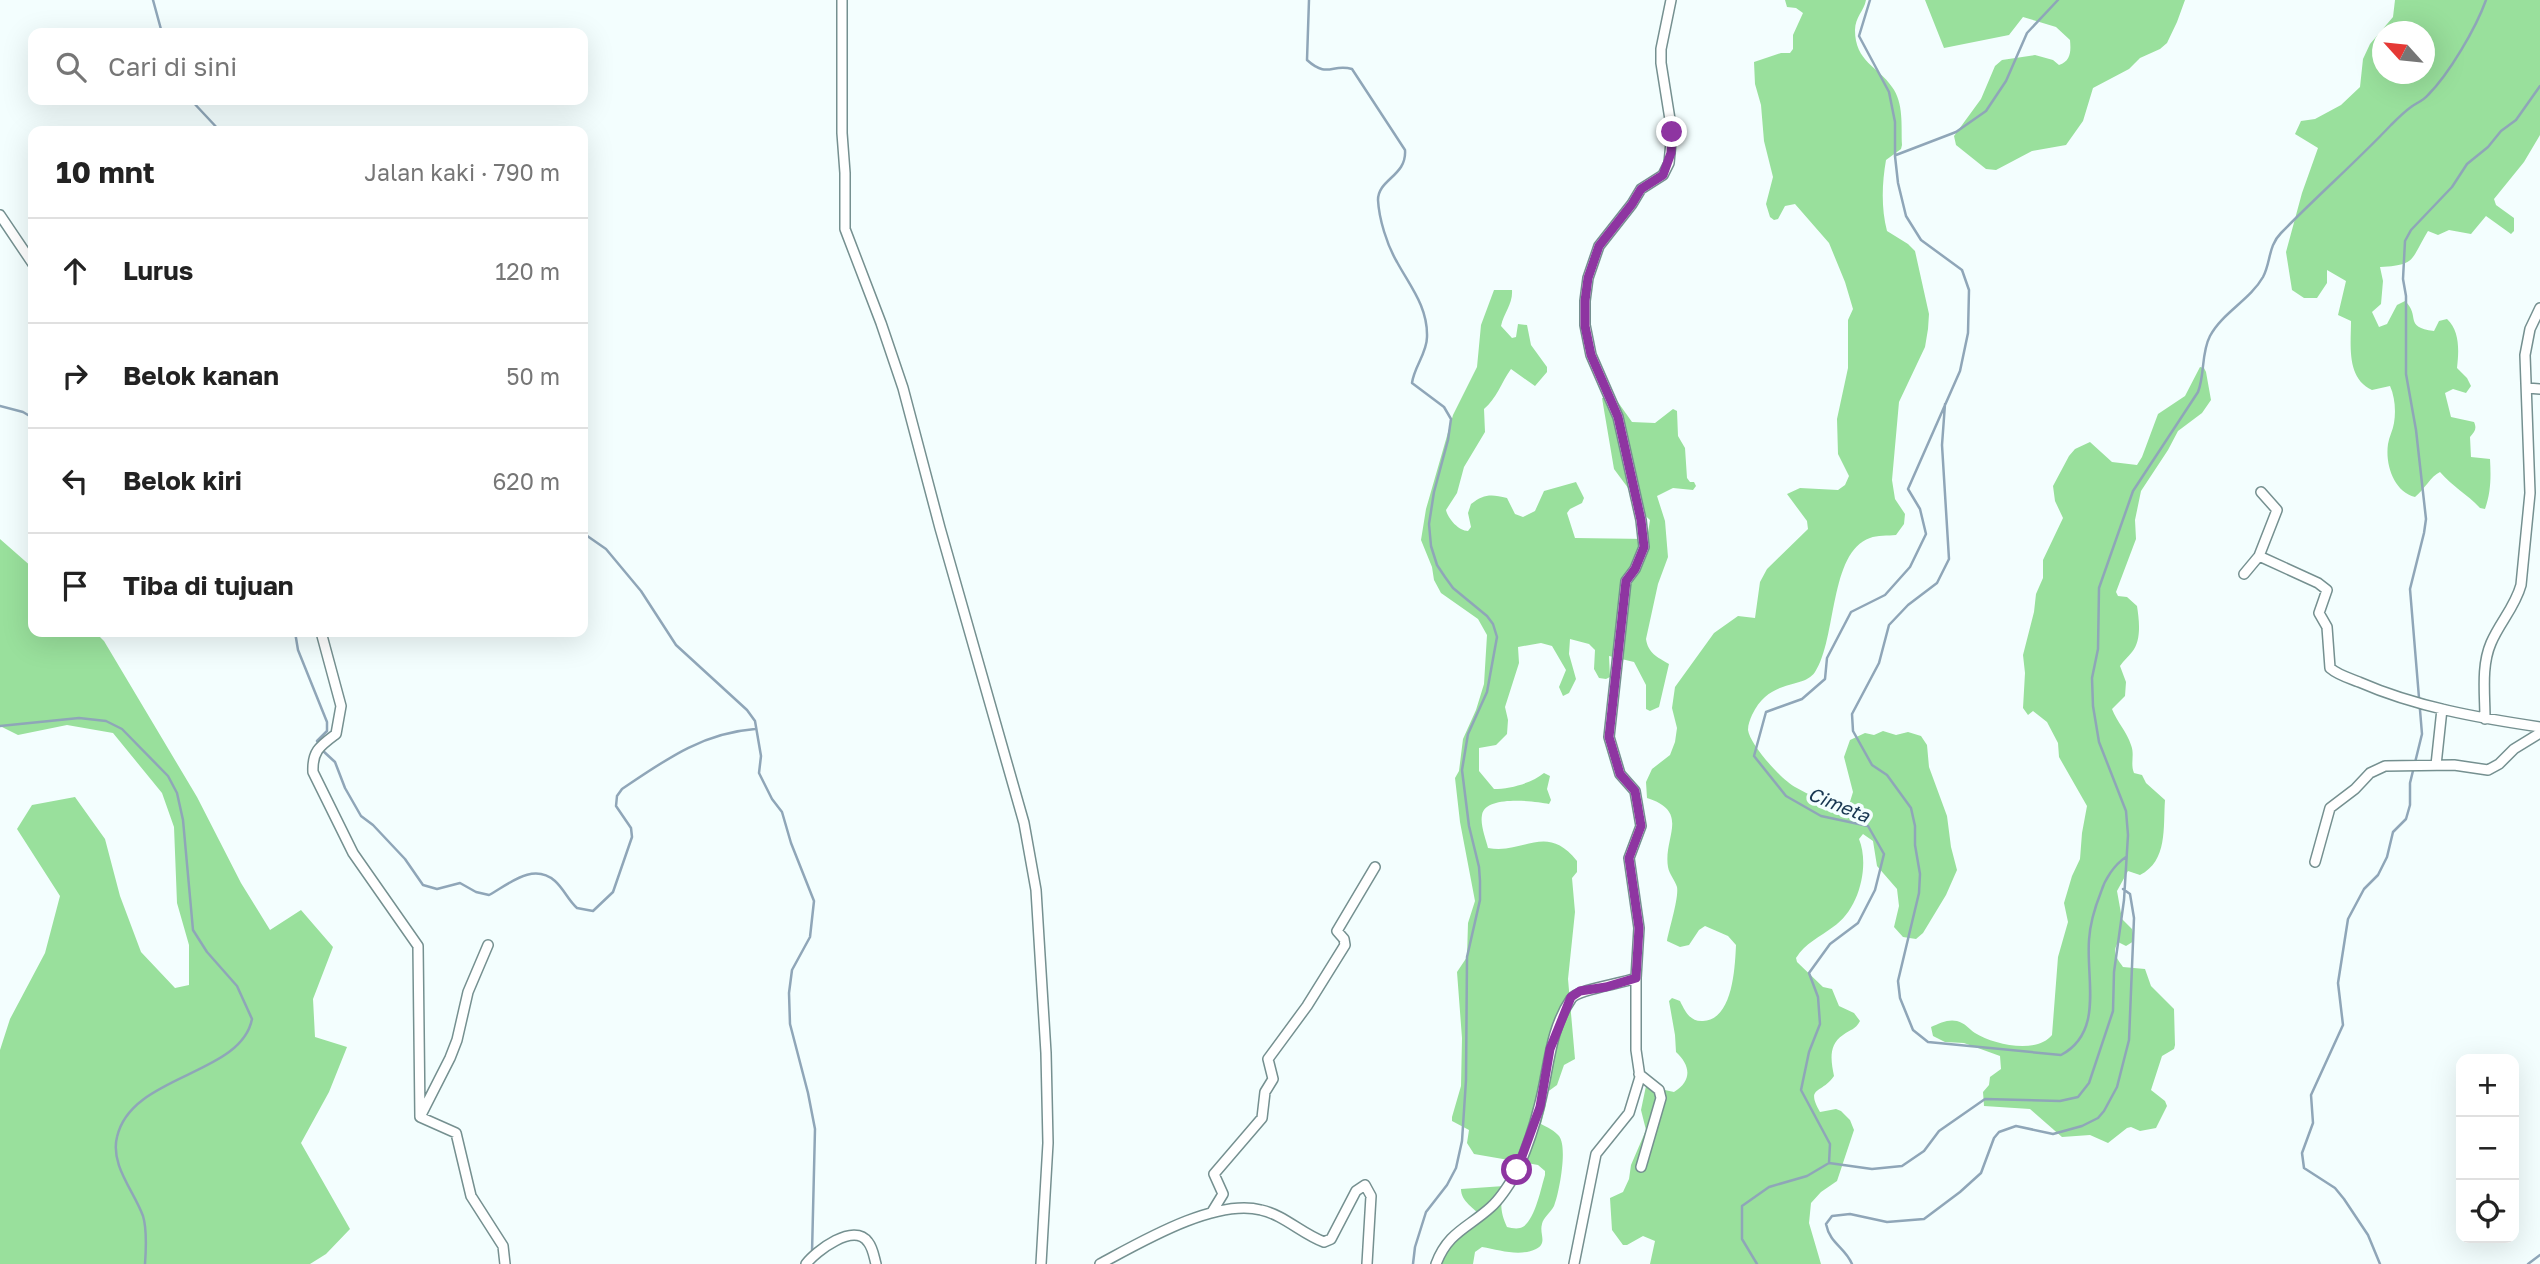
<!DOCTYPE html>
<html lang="id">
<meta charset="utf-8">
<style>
:root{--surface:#fff;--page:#f6f6f6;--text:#222;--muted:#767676;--line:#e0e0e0}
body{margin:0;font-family:"Golos Text",sans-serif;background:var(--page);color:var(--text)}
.controls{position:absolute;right:21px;bottom:21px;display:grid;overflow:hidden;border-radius:14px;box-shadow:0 7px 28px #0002}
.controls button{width:63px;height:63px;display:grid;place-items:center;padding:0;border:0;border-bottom:2px solid var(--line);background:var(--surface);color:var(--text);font:35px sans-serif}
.compass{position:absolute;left:2372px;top:21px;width:63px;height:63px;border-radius:50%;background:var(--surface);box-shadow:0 7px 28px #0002;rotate:297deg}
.stop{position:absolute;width:21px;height:21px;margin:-16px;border:5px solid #8e35a1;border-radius:50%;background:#fff}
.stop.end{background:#8e35a1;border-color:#fff;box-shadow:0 2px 7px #0008}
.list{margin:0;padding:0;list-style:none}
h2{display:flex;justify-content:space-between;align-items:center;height:91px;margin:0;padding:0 28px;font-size:30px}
h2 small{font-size:23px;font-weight:400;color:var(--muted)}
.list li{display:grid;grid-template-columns:46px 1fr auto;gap:21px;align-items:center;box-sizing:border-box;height:105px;padding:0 28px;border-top:2px solid var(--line)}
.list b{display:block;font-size:26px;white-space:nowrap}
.list em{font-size:23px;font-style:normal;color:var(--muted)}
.icon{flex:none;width:38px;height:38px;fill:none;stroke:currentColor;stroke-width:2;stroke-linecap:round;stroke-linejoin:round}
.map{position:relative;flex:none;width:2540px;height:1264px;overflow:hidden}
.search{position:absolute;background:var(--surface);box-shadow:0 7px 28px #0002;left:28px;top:28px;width:560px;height:77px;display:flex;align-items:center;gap:18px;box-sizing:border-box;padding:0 24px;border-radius:14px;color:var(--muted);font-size:26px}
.panel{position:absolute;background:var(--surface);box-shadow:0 7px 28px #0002;left:28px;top:126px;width:560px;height:511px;border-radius:14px}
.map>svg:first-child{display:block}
</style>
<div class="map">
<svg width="2540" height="1264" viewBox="0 0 2540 1264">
<rect width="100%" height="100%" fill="#f3fefe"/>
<path fill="#99e09c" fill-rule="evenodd" d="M1785 0H1866C1864 11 1855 17 1855 30 1855 62 1878 66 1892 87 1904 103 1901 126 1902 145L1901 149 1886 160C1882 183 1881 208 1887 231L1908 244 1915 251 1929 314 1928 329 1925 347 1899 402 1892 480 1895 499 1905 514 1904 524 1896 535C1888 536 1877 535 1870 538 1829 552 1837 639 1815 672 1803 690 1770 677 1752 715 1750 720 1748 724 1748 730 1750 745 1782 780 1795 787 1809 795 1824 801 1839 808L1849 805 1853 792 1844 757 1850 740 1865 733 1874 735 1883 731 1896 735 1908 732 1921 736 1927 745 1929 767 1947 816 1951 847 1957 870 1946 895 1923 933 1916 939 1903 937 1894 927 1899 906 1897 889 1877 866 1873 841 1863 834 1859 839C1870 866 1859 910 1833 927 1820 937 1805 943 1796 958L1797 962 1823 987 1832 989 1839 1006 1854 1013 1860 1021C1855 1030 1851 1029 1843 1035 1828 1045 1831 1061 1834 1076 1822 1094 1805 1086 1820 1112L1836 1109 1841 1111 1850 1120 1854 1130 1837 1181 1821 1192 1811 1203 1809 1223 1821 1264H1650L1655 1241 1643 1236 1627 1245H1623L1612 1230 1610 1198 1623 1192 1629 1179 1631 1165 1646 1130 1641 1110 1646 1086 1674 1092C1693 1080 1690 1065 1676 1052L1675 1035 1669 1001 1672 998 1680 1001C1685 1011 1690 1022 1703 1021 1733 1020 1735 967 1736 945L1728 936 1705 926 1699 930 1689 945 1680 947 1667 941C1669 929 1679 898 1677 887 1675 880 1669 874 1668 867 1663 837 1691 812 1647 798L1646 782 1652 769 1670 755 1675 742 1677 728 1672 708 1675 687 1714 633 1738 616 1755 618 1760 582 1767 569 1808 529 1807 521 1787 494 1800 488 1838 490 1845 485 1849 476 1838 454 1837 419 1848 368V320L1853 309 1845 282 1829 243 1795 204 1785 206 1778 219 1774 220 1770 217 1766 204 1773 177 1764 141 1761 105 1755 84 1754 62 1781 53H1790L1793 49V35L1803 13 1796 8 1787 7Z
M1925 0H2185L2177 22 2167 43 2160 49 2140 58 2129 69 2093 88 2083 121 2066 145 2032 151 1996 170 1986 169 1956 145 1954 136 1981 99 1995 66 2002 60 2035 55 2053 60 2059 65C2071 61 2071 51 2070 40L2056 27 2023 17 2009 35 1944 48Z
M2395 0H2540V135L2524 162 2494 199 2496 205 2514 218V231L2511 234 2486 216 2471 234 2449 230 2438 235 2428 231C2410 261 2416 265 2380 267L2383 281 2381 304 2372 312 2379 327 2387 324 2397 305 2405 301C2421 316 2403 327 2434 331L2439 321 2447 319C2460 331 2459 351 2457 368L2467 378 2471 386 2466 393 2453 389 2445 393 2451 417 2474 422C2477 429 2475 431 2470 437L2471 457 2490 459C2491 477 2491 492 2485 509L2480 508C2467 494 2453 487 2440 472 2431 476 2424 490 2415 497 2394 492 2385 465 2388 444 2389 437 2393 430 2394 423 2396 411 2395 397 2390 386L2372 390C2346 378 2351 345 2351 321L2338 315 2346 281 2327 270V283L2317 298H2304L2292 290 2286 252 2302 193 2318 148 2295 134 2301 121 2315 119 2341 105 2360 87 2363 59 2370 44 2393 17ZM2382 32H2424V74H2382Z
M1494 290H1512C1513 304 1504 312 1501 326L1512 338 1516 337 1518 324 1527 325 1531 345 1547 367V372L1535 386 1511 369C1501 383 1497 398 1484 409L1485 432 1464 467 1457 493 1446 510C1448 519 1459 531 1468 531L1471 527 1468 513 1471 504C1484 494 1491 494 1507 498L1515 514 1523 517 1535 511 1544 491 1576 482 1584 498 1582 503 1570 509 1567 513 1575 538 1647 539 1650 520 1635 506 1631 492 1614 469 1602 398H1615L1632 422 1655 423 1673 409 1677 411 1678 436 1685 448 1687 478 1690 482H1694L1696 486 1693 490 1673 488 1657 496 1665 521 1668 557 1658 584 1646 639C1648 653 1657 657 1669 664L1659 707 1650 711 1646 709V685L1634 662 1609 656 1610 677 1606 679 1599 678 1594 669 1595 650 1589 644 1570 639 1569 654 1576 679 1569 693 1563 696 1559 687 1566 670 1552 646 1541 643 1518 647 1519 663 1505 707 1508 720 1507 734 1496 745 1479 748V771L1494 789C1510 789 1532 783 1544 773L1550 776 1547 789 1551 800 1549 804C1534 801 1485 795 1482 815 1480 825 1486 839 1488 848 1524 855 1546 822 1577 861V872L1572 878 1575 912 1568 979 1575 1059 1564 1065 1557 1085 1546 1093V1105L1541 1124C1547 1127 1555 1131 1559 1136 1568 1147 1559 1194 1554 1206 1551 1212 1543 1218 1542 1224 1539 1234 1548 1243 1536 1249 1519 1257 1500 1250 1482 1247L1475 1252 1473 1264H1439L1456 1239 1481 1217C1474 1207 1461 1202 1461 1189L1504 1186C1500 1203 1500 1212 1507 1227 1511 1228 1516 1229 1520 1228 1534 1225 1541 1188 1545 1175V1171L1538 1165 1474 1154 1467 1143 1469 1130 1452 1121V1117L1461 1086 1462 1038 1457 972 1467 957 1468 923 1475 901 1460 822 1455 778 1459 771 1463 739 1476 710 1484 684 1487 635 1478 619 1441 593 1434 580 1432 567 1421 540 1426 509 1453 415 1477 367 1481 325Z
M2200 367 2204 368 2206 372 2211 400 2202 413 2178 431 2168 450 2141 491 2135 520 2136 539 2116 592 2118 596 2127 597 2137 606C2139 619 2142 640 2132 652 2128 657 2124 660 2120 666L2126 682 2125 696 2112 709C2117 722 2127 732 2131 745 2135 755 2130 763 2134 773L2142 775 2146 783 2165 800C2163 827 2168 861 2140 875L2128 871 2117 891 2122 919 2132 929 2134 941 2126 946 2118 942C2112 953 2116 957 2123 967L2145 969 2151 986 2174 1009 2175 1045 2174 1049 2162 1056 2151 1090 2165 1101 2167 1106 2156 1128 2140 1131 2131 1127 2127 1128 2108 1143 2090 1135 2062 1137 2030 1109 1984 1106 1983 1092 1989 1085 1990 1077 2001 1069 2000 1056 1964 1043 1945 1042 1933 1036 1931 1027C1940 1023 1948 1019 1957 1021 1965 1023 1969 1029 1975 1033 1994 1045 2037 1054 2052 1035L2058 957 2068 922 2064 903 2072 876 2080 859 2082 833 2087 806 2059 757 2058 743 2047 722 2033 711 2028 715 2023 708 2025 673 2023 655 2034 612 2036 594 2043 578V560L2063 518 2055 501 2053 486 2069 456 2075 449 2090 442 2112 462 2137 465 2142 457 2158 414 2185 396Z
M0 539 33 568V632H95L104 641 197 797 241 883 270 930 301 910 333 947 313 999 315 1037 347 1047 329 1092 301 1143 350 1229 326 1254 310 1264H0V1050L10 1019 45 953 60 896 17 829 32 805 75 797 105 839 120 896 141 952 175 988 189 985V945L177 903 174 827 162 793 113 733 67 725 18 735 0 726Z"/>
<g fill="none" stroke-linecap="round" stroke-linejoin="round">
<path stroke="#8fa6b8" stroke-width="2.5" d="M153 0 162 33
M1309 0 1307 60C1328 79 1332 63 1352 69L1405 150C1407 176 1378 179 1378 200 1379 219 1387 245 1397 262 1410 286 1428 307 1427 337 1427 353 1414 367 1412 383L1444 407 1451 419 1448 440 1434 492 1429 524 1431 546 1437 565 1445 577 1453 588 1487 616 1493 624 1497 637 1487 692 1468 734 1462 770 1469 826 1479 867 1480 881V900L1467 957 1466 1080 1462 1141 1456 1168 1447 1185 1426 1212 1415 1247 1413 1264
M191 100 220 131
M1896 155 1956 132 1986 111 2006 81 2027 33 2058 0
M1945 404 1942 445 1949 559 1937 583 1908 605 1889 625 1879 663 1852 714 1853 731 1872 765 1887 775 1911 808 1915 826V845L1920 874 1919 893 1898 981 1900 998 1913 1030 1928 1042 2061 1055C2104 1032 2086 980 2089 940 2090 924 2095 907 2101 892 2105 879 2114 865 2126 857
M0 406 23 412 33 418
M583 533 606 549 641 591 676 645 747 710 755 721 761 756 759 773 772 799 782 812 791 843 814 901 810 937 792 970 789 993 790 1024 808 1093 815 1129 812 1253
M295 632 298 650 327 722V731L317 741 319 744
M0 726 79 718 106 721 122 729 168 776 177 793 183 820 193 930 207 952 237 986 252 1019C241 1076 131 1074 117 1137 110 1165 134 1191 143 1216 147 1229 146 1250 145 1264
M322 750 335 762 345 788 361 816 373 825 405 859 423 885 437 889 460 883 476 892 489 895C509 884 533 862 555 881 564 889 568 900 577 908L593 911 613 892 632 837 631 828 616 806 617 796 622 789C665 760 702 733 755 729
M1829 1163 1872 1169 1902 1166 1924 1151 1939 1131 1985 1099 2060 1101 2078 1097 2089 1083 2113 1011 2114 972 2124 900 2128 835 2126 811 2099 742 2093 706 2092 678 2098 649 2099 588 2133 491 2198 392C2205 374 2201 353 2210 336 2222 313 2250 300 2263 277 2271 262 2268 246 2281 233 2317 196 2356 162 2391 125 2397 119 2404 112 2411 107 2416 103 2423 101 2428 95 2449 74 2476 28 2486 0
M1757 1264 1742 1239V1206L1769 1187 1807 1176 1829 1163 1830 1144 1801 1090 1809 1052 1820 1024 1818 997 1809 973 1830 944 1858 923 1875 890 1884 854 1868 826 1821 816 1786 796 1754 756 1766 712 1802 699 1825 679 1827 658 1851 612 1885 595 1910 567 1926 534 1920 509 1908 489 1960 371 1968 333 1969 290 1962 270 1921 240 1906 216 1898 183 1895 156V122L1889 92 1859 36 1870 0
M1852 1264C1845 1247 1830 1244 1826 1224L1832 1216 1850 1214 1887 1222 1924 1219 1960 1192 1981 1173 1994 1138 1999 1132 2016 1126 2053 1134 2082 1126 2098 1118 2104 1111 2117 1087 2129 1040 2134 918 2130 894 2123 889
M2380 1264 2368 1235 2344 1199 2335 1188 2304 1168 2302 1153 2313 1123 2311 1095 2343 1025 2338 983 2348 919 2364 889 2378 875 2387 857 2393 832 2406 819 2410 805V783L2422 734 2410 589 2424 533 2426 519 2416 430 2406 374V296L2403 279 2405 241 2411 230 2452 187 2467 164 2488 147 2501 131 2516 120 2540 86
M2528 1264 2540 1255"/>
<defs>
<path id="minor" d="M842 0V133L845 173V229L881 323 903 388 940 528 1024 823 1036 890 1046 1053 1048 1143 1041 1264
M0 215 33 264
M2527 388 2540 389
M2259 556 2277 510 2261 492
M2244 574 2259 556 2318 583 2327 590 2319 613 2327 627 2330 668C2338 675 2349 678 2359 682 2416 707 2479 718 2540 727
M321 632 341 706 336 734C320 746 312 751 313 772L353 853 418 946 420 1117 456 1133 471 1196 503 1246 505 1264
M2485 719C2485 694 2481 666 2491 643 2500 622 2515 607 2521 585L2530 493 2525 355 2530 329 2540 308
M2436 765 2442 709
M2315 862 2330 808 2355 789 2370 773 2385 766 2454 765 2488 770 2499 764 2514 749 2540 733
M1639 1074 1659 1090 1661 1098 1641 1167
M421 1115 450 1058 457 1040 468 992 488 945
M1212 1212 1223 1194 1214 1174 1262 1118 1265 1092 1273 1079 1268 1059 1307 1006 1345 945 1344 939 1337 931 1375 867
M806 1264C816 1251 854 1222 868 1242 873 1248 874 1257 876 1264
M1100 1264C1141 1242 1215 1198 1261 1210 1284 1215 1302 1234 1324 1242L1331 1239 1356 1191 1365 1185 1371 1196 1367 1264
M1436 1264C1448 1232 1468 1228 1491 1207 1501 1198 1509 1185 1516 1173 1525 1153 1534 1128 1539 1107 1549 1071 1549 1031 1571 999 1577 989 1621 984 1636 978L1639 928 1629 858 1641 826 1635 791 1620 774 1609 737 1626 581 1635 569 1644 547 1641 520 1618 417 1591 355 1585 325V301L1588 278 1599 246 1632 204 1641 189 1663 175 1669 163 1672 132 1661 63V49L1671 0
M1574 1264 1596 1154 1629 1113 1640 1077 1636 1050V978"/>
</defs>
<use href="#minor" stroke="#759090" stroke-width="12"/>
<use href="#minor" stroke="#fff" stroke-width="9"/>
</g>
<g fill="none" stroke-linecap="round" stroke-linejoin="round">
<path stroke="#8e35a1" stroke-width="9" d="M1517 1170 1540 1107 1550 1049 1571 997 1580 991 1606 987 1636 978 1639 928 1629 858 1641 826 1635 791 1620 774 1609 737 1626 581 1635 569 1644 547 1641 520 1618 417 1591 355 1585 326V301L1588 278 1599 246 1632 204 1641 189 1663 175 1671 153 1672 132"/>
</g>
<g text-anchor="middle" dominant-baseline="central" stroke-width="7" stroke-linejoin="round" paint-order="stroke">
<g font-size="19" font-style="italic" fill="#183751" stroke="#f3fefe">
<text transform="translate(1839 804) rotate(22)">Cimeta</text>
</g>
</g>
</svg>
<div class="controls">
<button>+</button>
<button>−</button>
<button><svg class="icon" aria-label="locate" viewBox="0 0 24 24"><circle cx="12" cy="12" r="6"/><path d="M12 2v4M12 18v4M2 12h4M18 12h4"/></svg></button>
</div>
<svg class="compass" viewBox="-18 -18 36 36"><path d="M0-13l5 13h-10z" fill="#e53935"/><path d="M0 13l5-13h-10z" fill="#767676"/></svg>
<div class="stop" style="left:1517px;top:1170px"></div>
<div class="stop end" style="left:1672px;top:132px"></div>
<div class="search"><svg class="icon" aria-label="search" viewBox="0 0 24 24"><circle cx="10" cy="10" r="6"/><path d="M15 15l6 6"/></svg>Cari di sini</div>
<section class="panel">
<h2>10 mnt<small>Jalan kaki · 790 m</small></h2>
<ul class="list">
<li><svg class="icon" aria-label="ahead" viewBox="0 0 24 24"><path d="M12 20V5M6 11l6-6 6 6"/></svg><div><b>Lurus</b></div><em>120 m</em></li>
<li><svg class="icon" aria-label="right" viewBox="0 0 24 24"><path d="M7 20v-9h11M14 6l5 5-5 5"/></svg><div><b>Belok kanan</b></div><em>50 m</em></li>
<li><svg class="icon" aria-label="left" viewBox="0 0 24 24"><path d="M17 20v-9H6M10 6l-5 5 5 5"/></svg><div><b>Belok kiri</b></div><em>620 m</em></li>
<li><svg class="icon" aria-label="arrive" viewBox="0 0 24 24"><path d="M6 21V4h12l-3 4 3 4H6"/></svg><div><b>Tiba di tujuan</b></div></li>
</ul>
</section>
</div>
